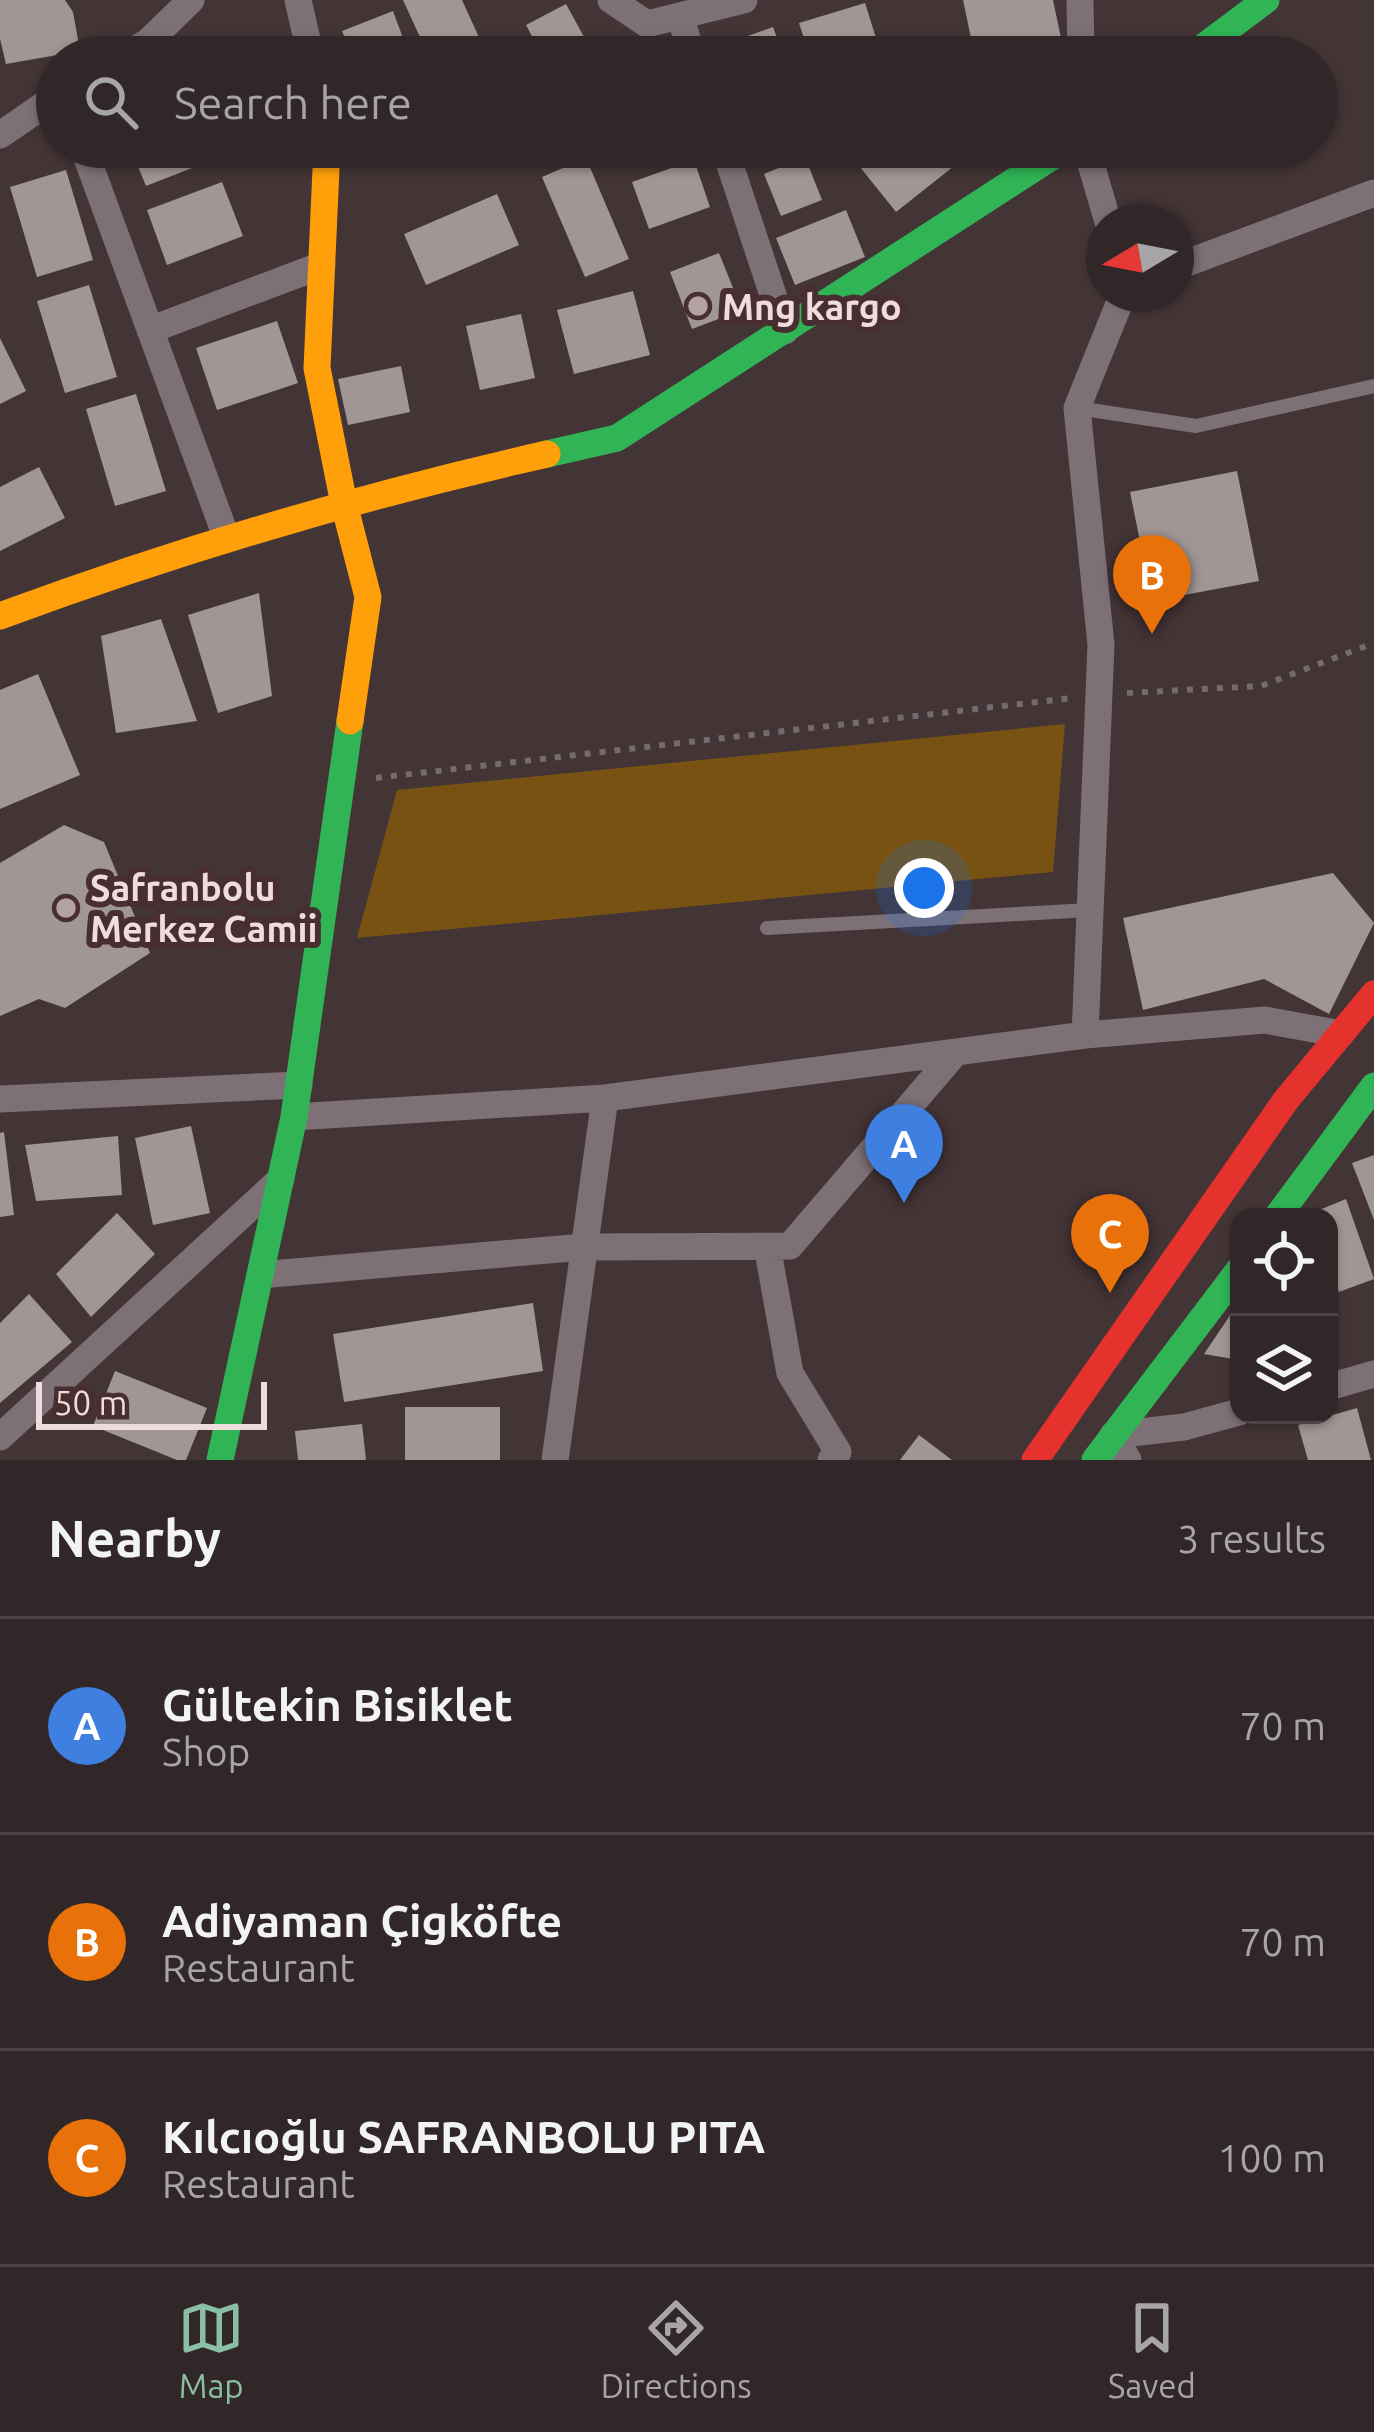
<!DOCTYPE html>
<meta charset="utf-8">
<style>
:root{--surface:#322728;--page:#3d3334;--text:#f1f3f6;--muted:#a8a5a8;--line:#4d4445;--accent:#8abfa5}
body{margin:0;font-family:Ubuntu,sans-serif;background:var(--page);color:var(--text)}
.controls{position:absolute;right:36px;bottom:36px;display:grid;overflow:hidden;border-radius:24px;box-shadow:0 3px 9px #0004}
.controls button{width:108px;height:108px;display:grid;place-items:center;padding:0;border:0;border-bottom:3px solid var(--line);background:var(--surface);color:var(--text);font:60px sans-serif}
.compass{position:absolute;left:1086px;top:204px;width:108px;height:108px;border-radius:50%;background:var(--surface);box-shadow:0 3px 9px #0004;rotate:260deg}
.scale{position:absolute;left:36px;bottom:30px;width:231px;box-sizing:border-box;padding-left:12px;border:6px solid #efddde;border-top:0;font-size:33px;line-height:42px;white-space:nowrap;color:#efddde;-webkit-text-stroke:9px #492e31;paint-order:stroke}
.you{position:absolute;left:924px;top:888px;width:42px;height:42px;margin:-30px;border:9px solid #fff;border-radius:50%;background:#1a73e8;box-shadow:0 0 0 18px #1a73e833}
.badge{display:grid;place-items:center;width:78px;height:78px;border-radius:50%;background:var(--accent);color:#fff;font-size:39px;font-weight:700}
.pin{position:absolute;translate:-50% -99px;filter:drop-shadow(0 3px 6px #0008)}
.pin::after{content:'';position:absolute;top:63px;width:42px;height:36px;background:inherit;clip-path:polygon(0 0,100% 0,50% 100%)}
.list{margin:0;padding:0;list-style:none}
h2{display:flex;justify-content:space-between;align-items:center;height:156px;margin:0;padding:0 48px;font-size:51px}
h2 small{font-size:39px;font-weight:400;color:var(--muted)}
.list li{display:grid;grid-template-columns:78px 1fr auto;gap:36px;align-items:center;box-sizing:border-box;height:216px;padding:0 48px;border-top:3px solid var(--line)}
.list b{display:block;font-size:45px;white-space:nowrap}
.list p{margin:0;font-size:39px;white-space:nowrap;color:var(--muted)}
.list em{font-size:39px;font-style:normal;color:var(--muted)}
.icon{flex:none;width:66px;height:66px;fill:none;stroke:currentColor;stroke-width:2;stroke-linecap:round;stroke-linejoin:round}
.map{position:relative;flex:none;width:1374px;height:1460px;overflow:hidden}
.search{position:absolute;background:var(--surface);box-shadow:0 3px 9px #0004;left:36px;right:36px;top:36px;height:132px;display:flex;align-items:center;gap:30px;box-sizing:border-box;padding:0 42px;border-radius:66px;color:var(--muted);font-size:45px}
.sheet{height:804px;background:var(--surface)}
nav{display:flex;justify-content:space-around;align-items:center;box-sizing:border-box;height:168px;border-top:3px solid var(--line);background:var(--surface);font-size:33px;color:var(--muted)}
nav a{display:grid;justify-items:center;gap:6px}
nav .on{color:var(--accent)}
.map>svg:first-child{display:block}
</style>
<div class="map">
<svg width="1374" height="1460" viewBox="0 0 1374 1460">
<rect width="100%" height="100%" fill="#433436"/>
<path fill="#775213" d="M1065 724 1053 872 357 938 397 790Z"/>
<path fill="#a09695" d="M0 0H65L73 12 80 51 6 64 0 39Z
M403 0H462L488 57H429Z
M963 0H1053L1065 57H975Z
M865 3 882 57H810L799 23Z
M566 4 594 55 591 57H543L526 25Z
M393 11 410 57H353L342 31Z
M773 27 784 57H710L708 50Z
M130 147H210L215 159 146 186Z
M596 147H642L643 151 601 165Z
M864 147H962L968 155 896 212 852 157Z
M805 157 822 200 781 216 764 174Z
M586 158 629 259 585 277 542 177Z
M694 160 710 207 649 229 632 182Z
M66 170 93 260 37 277 10 187Z
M222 182 243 236 167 265 147 210Z
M497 194 519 245 426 285 404 234Z
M846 210 865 257 795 285 776 238Z
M719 253 742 310 692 329 670 272Z
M89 285 117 377 65 393 37 301Z
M633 291 650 355 574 374 557 310Z
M521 314 535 378 480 390 466 326Z
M277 321 298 383 217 410 196 348Z
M0 338 26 391 0 404Z
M401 366 410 412 348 425 338 379Z
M136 394 166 491 115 506 86 409Z
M39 467 65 518 0 551V487Z
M1237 471 1259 581 1152 601 1130 492Z
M259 593 272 696 218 713 188 615Z
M161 619 197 721 116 733 101 636Z
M38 674 80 775 0 809V690Z
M64 825 104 842 150 953 65 1008 39 999 0 1016V863Z
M1333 873 1374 923 1329 1014 1264 979 1143 1010 1123 918Z
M191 1126 210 1213 153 1225 135 1138Z
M4 1132 14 1215 0 1217V1133Z
M118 1136 122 1195 36 1201 25 1145Z
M1374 1155V1220L1352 1163Z
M1346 1199 1374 1279 1339 1292 1329 1267V1217H1302Z
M117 1213 155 1254 91 1317 56 1274Z
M29 1294 72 1342 0 1403V1323Z
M1239 1302V1360L1204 1354Z
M533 1303 543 1371 344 1402 333 1334Z
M115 1371 207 1408 186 1460H177L93 1426Z
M405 1407H500V1460H405Z
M1357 1408 1371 1460H1308L1298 1425Z
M362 1424 366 1460H298L295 1431Z
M919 1435 952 1460H900Z"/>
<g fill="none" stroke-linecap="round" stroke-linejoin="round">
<path stroke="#756a6e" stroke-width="6" stroke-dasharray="6 9" stroke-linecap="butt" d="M1127 693 1261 686 1374 643
M376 778 1072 698"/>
<path stroke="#7e7077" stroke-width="14" d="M1077 408 1196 426 1374 386
M767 928 1090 910"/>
<path stroke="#7e7077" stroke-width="27" d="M298 0 311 57
M611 0 647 24 744 0
M1080 0 1081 57
M680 16 693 57
M122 57 148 42 191 0
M0 135 57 96
M83 147 227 539
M724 147 785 331
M1086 147 1108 222
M1176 267 1374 193
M150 330 322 265
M1085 1035 1101 645 1077 408 1123 294
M0 1099 299 1085
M294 1117 605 1098 1085 1035 1265 1020 1341 1034
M767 1246 790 1373 838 1452 831 1460
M260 1275 584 1247 790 1246 956 1052
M1329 1387 1374 1374
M0 1437 281 1179
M555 1460 605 1098
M1128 1460 1113 1435 1184 1427 1239 1412"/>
<path stroke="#30b455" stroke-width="27" d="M1190 57 1266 0
M547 454 617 438 1067 147
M1277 1217 1374 1086
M220 1460 294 1117 350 721
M1095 1460 1239 1270"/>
<path stroke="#ff9f0a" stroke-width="27" d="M327 147 317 368 344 504 368 597 350 721
M0 616C179 550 361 496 547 454"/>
<path stroke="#e5322d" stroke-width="27" d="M1035 1460 1286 1100 1374 994"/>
</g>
<g fill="#b3a2a3" stroke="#492e31" stroke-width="4.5">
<circle cx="698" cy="306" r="12"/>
<circle cx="66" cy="908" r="12"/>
</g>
<g text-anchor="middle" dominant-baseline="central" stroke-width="12" stroke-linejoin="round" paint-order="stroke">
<g font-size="36" font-weight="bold" fill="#efddde" stroke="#492e31" text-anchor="start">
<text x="722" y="306">Mng kargo</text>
<text x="90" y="887">Safranbolu<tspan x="90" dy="41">Merkez Camii</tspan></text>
</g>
</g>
</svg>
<div class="controls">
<button><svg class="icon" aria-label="locate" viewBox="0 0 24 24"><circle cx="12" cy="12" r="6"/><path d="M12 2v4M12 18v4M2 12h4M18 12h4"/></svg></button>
<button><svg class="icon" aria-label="layers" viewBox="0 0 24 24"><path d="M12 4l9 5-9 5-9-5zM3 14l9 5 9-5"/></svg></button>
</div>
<svg class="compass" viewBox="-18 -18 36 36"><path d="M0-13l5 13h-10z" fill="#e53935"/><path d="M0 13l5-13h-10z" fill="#a8a5a8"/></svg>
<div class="scale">50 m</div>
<div class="you"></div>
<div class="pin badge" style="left:904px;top:1203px;background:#3f7fe0">A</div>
<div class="pin badge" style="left:1152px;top:634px;background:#e8710a">B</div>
<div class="pin badge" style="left:1110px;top:1293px;background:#e8710a">C</div>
<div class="search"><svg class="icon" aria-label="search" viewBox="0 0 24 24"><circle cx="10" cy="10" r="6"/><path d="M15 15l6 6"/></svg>Search here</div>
</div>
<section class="sheet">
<h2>Nearby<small>3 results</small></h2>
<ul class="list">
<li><span class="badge" style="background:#3f7fe0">A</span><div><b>Gültekin Bisiklet</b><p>Shop</p></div><em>70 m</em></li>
<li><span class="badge" style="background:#e8710a">B</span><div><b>Adiyaman Çigköfte</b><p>Restaurant</p></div><em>70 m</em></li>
<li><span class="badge" style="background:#e8710a">C</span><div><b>Kılcıoğlu SAFRANBOLU PITA</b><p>Restaurant</p></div><em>100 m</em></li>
</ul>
</section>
<nav>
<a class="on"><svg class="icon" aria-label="map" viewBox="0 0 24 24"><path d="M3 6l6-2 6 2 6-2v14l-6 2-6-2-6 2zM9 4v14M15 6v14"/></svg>Map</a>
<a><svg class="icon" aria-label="directions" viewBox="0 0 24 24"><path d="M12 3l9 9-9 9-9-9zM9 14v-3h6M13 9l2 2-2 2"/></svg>Directions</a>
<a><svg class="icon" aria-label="saved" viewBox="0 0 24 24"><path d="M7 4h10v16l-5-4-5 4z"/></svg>Saved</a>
</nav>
